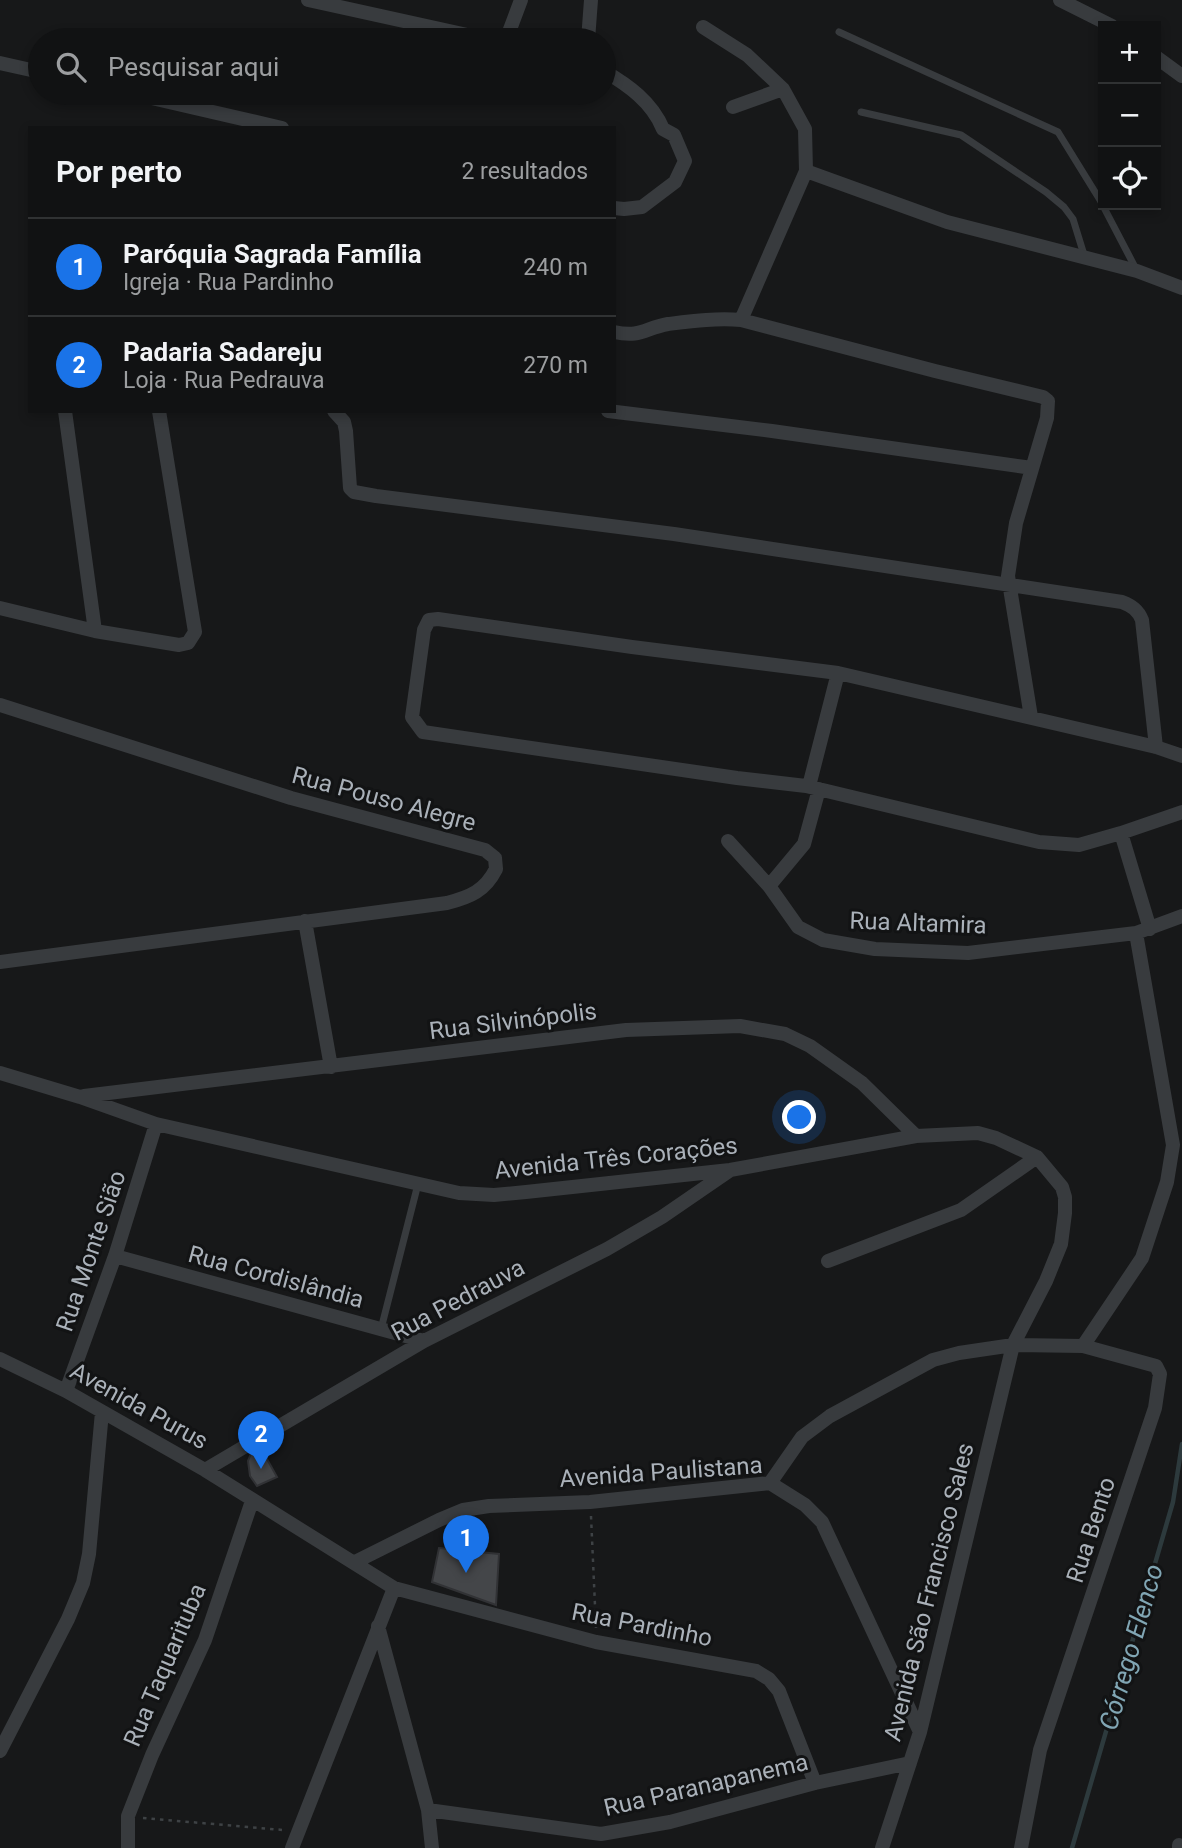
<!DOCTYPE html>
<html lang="pt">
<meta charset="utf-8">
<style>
:root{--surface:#111213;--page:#1a1b1c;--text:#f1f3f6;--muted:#9c9ea0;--line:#303233;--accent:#1a73e8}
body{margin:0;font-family:Roboto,sans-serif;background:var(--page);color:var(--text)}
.controls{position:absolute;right:21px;top:21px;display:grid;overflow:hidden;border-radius:0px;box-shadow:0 4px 10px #0003}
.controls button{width:63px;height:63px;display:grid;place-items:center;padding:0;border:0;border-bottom:2px solid var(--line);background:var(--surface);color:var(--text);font:35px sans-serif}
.you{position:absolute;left:800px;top:1118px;width:24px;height:24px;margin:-18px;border:5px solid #fff;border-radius:50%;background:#1a73e8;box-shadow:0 0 0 10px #1a73e833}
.badge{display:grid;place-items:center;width:46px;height:46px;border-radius:50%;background:var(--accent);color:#fff;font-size:23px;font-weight:700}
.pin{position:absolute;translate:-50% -58px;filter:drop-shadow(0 2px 4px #0008)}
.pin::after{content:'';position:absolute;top:37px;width:24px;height:21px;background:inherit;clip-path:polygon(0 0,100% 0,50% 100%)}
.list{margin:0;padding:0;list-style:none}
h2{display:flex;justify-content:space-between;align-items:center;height:91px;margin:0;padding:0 28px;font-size:30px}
h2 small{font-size:23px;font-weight:400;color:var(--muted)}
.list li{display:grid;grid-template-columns:46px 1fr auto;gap:21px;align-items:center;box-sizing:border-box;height:98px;padding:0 28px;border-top:2px solid var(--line)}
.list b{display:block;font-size:26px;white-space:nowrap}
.list p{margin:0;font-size:23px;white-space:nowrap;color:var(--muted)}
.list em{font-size:23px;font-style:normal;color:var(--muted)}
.icon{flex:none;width:38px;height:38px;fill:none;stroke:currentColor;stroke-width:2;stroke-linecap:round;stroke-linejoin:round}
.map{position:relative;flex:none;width:1182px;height:1848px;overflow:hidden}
.search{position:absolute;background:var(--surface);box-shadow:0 4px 10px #0003;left:28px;top:28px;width:588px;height:77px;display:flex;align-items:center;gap:18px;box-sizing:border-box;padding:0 24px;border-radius:38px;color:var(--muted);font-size:26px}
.panel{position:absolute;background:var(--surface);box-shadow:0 4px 10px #0003;left:28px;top:126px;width:588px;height:287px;border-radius:0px}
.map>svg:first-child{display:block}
</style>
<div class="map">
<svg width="1182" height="1848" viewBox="0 0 1182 1848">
<rect width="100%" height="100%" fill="#171819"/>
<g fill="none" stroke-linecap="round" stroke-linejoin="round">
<path stroke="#2d3a3d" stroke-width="4.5" d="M1072 1848 1173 1502 1182 1444"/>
</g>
<path fill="#444649" stroke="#313235" stroke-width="2" d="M262 1450 277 1477 257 1486 250 1476 248 1461 252 1451Z
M439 1548 499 1554 496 1605 432 1582Z"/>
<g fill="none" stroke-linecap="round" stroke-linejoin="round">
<path stroke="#3e4245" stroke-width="2.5" stroke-dasharray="3.5 5" stroke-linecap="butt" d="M591 1516 596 1628
M143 1818 283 1830"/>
<path stroke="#383b3e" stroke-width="7" d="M839 32 1058 132 1100 200 1136 269
M861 112 961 135 1046 192 1064 207 1073 219 1085 258
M381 1329 418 1184"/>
<path stroke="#383b3e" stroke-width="14" d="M308 0 490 40
M1060 0 1112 26
M506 40 521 0
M588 40 591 0
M1156 57 1182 76
M0 63 40 72
M604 71C628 85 652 102 663 129L674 135 685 161 675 182 642 207 624 209 614 208
M130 93 282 128
M733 107 783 89
M806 171 947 222 1137 271 1182 288
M741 320 935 371 1043 397 1048 401 1047 418 1016 523 1008 576 1031 717
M614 332C641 338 645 328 668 324 693 321 716 318 741 320L806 171 805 129 783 89 747 55 703 27
M65 411 95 631
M334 411 344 422 346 431 350 488 354 492 376 496 674 534 1122 602C1132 606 1138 610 1142 620L1156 747
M608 411 772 431 1032 468
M0 608 95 631 179 645 188 643 195 632 159 411
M0 705 291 798 485 850 495 858 496 869C485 891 470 897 447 903L0 962
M1182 756 1156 747 838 673 632 647 438 619 429 620 424 630 412 717 423 732 737 778 806 786 1039 842 1079 845 1121 833 1182 812
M809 786 838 673
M1121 833 1150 929
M728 841 769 886 798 927 823 940 875 949 968 953 1136 933 1182 916
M769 886 804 844 819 789
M305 921 331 1067
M0 1073 80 1097 156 1124 459 1193 494 1195 526 1192 730 1170 916 1136 978 1133 996 1138 1037 1157 1062 1187 1065 1197V1213L1061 1244 1046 1281 1013 1345 920 1732 882 1848
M84 1096 626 1030 740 1026 785 1034 810 1046 862 1083 916 1136
M115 1256 424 1341
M828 1261 961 1210 1037 1157
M1083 1346 1142 1258 1167 1182 1173 1145 1136 933
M0 1359 66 1391 205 1470 394 1588 596 1642 756 1671 769 1679 779 1691 815 1783
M66 1391 115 1256 156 1124
M205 1470 424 1341 607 1249 662 1217 729 1171
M770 1483 802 1437 830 1416 933 1360 959 1353 1013 1345 1083 1346 1156 1366 1160 1374 1155 1408 1040 1750 1021 1848
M355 1562 439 1520 463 1510 489 1506 590 1502 770 1483 805 1505 822 1522 920 1732
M378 1626 428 1810 432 1848
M0 1751 68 1619 83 1583 89 1554 102 1412
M428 1810 601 1834 670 1822 815 1783 910 1763
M128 1848V1816L152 1755 205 1640 252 1501
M292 1848 394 1588
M1179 1848V1845"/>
</g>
<g text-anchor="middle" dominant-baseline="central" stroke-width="6" stroke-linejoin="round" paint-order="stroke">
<g font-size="24" fill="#aab1b9" stroke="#121314">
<text transform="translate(384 799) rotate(15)">Rua Pouso Alegre</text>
<text transform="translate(918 923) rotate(2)">Rua Altamira</text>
<text transform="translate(513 1021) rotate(-7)">Rua Silvinópolis</text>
<text transform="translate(616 1158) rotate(-6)">Avenida Três Corações</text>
<text transform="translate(91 1251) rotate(-71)">Rua Monte Sião</text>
<text transform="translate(276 1277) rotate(15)">Rua Cordislândia</text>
<text transform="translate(458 1300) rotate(-28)">Rua Pedrauva</text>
<text transform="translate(139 1406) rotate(29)">Avenida Purus</text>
<text transform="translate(661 1472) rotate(-4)">Avenida Paulistana</text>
<text transform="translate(1091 1530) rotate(-72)">Rua Bento</text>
<text transform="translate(929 1592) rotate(-76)">Avenida São Francisco Sales</text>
<text transform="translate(642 1625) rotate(11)">Rua Pardinho</text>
<text transform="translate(165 1665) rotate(-67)">Rua Taquarituba</text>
<text transform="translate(706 1785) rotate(-13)">Rua Paranapanema</text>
</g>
<g font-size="26" font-style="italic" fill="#81a6b4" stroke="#121314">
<text transform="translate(1131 1647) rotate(-74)">Córrego Elenco</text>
</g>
</g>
</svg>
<div class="controls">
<button>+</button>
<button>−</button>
<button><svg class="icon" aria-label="locate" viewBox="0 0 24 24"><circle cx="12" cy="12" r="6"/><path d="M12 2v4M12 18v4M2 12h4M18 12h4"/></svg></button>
</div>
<div class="you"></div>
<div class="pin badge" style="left:466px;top:1573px">1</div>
<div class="pin badge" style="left:261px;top:1469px">2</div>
<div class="search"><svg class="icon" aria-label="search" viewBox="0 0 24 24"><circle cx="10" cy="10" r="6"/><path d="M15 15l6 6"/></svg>Pesquisar aqui</div>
<section class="panel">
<h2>Por perto<small>2 resultados</small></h2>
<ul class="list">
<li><span class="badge">1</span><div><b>Paróquia Sagrada Família</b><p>Igreja · Rua Pardinho</p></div><em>240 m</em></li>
<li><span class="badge">2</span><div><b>Padaria Sadareju</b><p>Loja · Rua Pedrauva</p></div><em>270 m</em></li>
</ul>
</section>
</div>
